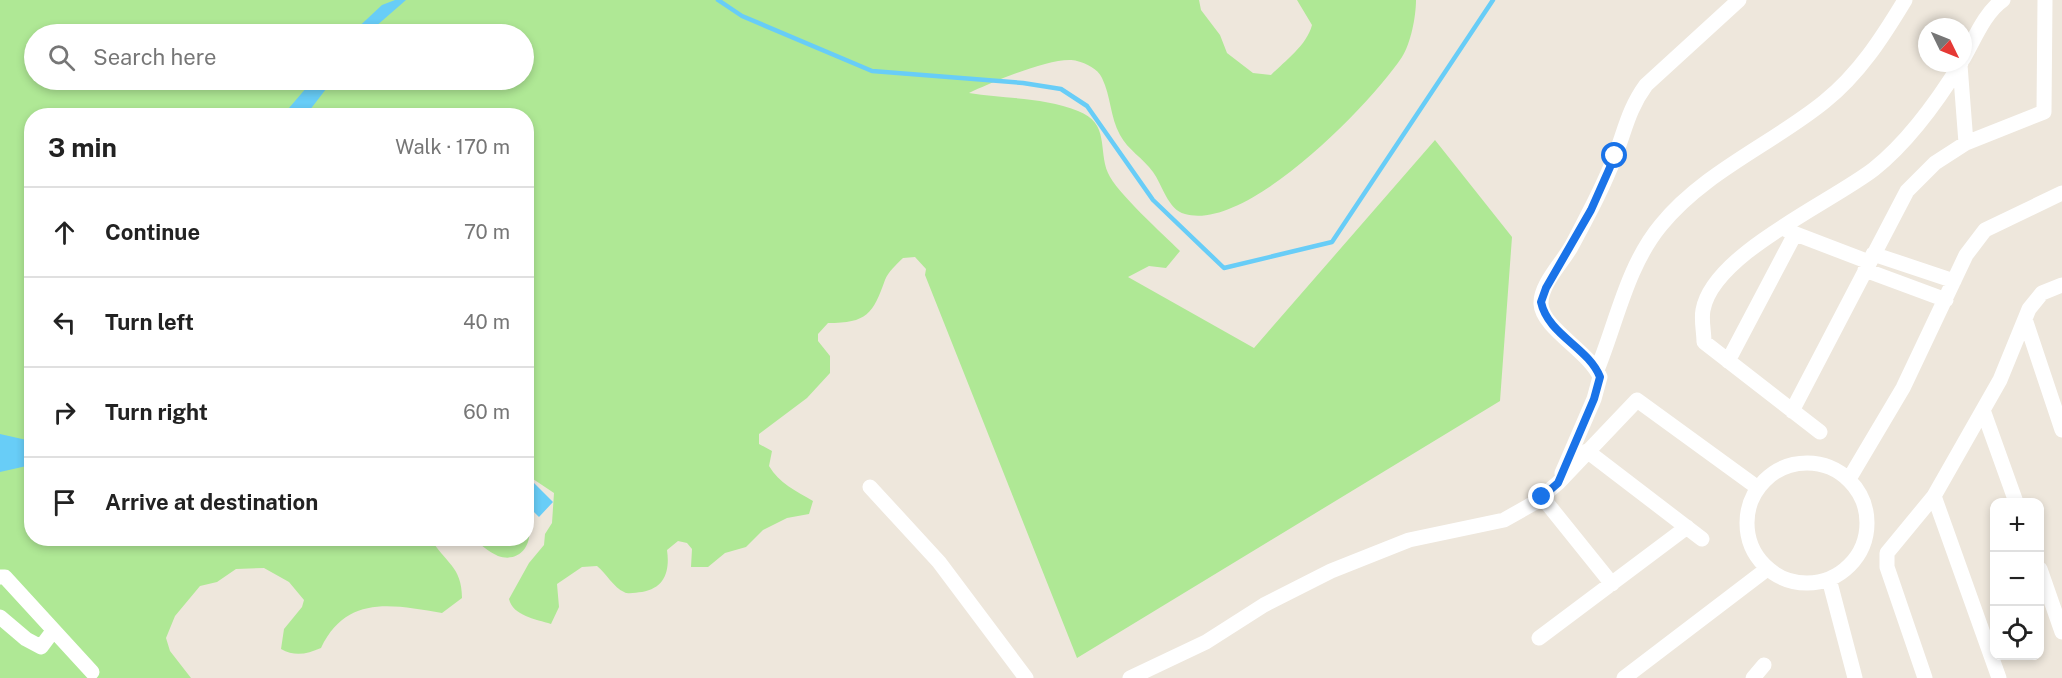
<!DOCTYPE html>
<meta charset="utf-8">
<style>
:root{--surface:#fff;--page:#f6f6f6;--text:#222;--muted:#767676;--line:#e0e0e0}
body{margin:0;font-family:"Public Sans",sans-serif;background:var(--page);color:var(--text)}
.controls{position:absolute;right:18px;bottom:18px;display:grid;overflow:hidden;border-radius:12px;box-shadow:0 3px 9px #0003}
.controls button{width:54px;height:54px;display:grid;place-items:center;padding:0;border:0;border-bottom:2px solid var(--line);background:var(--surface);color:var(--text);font:30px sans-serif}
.compass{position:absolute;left:1918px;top:18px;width:54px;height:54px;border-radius:50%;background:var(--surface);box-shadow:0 3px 9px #0003;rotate:133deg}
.stop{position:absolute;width:18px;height:18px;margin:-14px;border:4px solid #1a73e8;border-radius:50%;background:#fff}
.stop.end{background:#1a73e8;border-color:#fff;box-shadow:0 2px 6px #0008}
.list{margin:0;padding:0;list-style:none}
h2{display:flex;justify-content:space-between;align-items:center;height:78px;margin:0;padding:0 24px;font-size:26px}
h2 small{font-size:20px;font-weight:400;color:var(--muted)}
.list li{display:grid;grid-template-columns:39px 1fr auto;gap:18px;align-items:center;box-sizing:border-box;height:90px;padding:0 24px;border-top:2px solid var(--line)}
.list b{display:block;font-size:22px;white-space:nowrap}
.list em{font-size:20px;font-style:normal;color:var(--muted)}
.icon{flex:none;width:33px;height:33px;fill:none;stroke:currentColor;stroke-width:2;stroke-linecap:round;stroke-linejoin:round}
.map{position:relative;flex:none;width:2062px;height:678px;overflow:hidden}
.search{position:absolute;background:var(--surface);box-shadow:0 3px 9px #0003;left:24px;top:24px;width:510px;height:66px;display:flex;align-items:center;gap:15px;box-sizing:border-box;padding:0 21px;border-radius:33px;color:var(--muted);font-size:22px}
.panel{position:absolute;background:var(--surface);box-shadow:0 3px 9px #0003;left:24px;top:108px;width:510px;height:438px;border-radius:24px}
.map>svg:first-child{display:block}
</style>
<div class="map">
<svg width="2062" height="678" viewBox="0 0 2062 678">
<rect width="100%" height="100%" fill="#eee7dc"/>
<path fill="#afe895" d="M0 0H1199L1201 10 1220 35 1227 53 1253 73 1271 75C1285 61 1307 45 1312 25L1297 0H1416C1416 16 1411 43 1402 57 1371 104 1247 232 1185 214 1168 210 1162 184 1153 172 1143 158 1128 150 1120 135 1110 117 1111 96 1102 78 1098 69 1086 63 1077 61 1057 54 990 83 969 93 1005 99 1044 97 1078 111 1110 123 1098 150 1108 173 1116 192 1164 235 1180 251L1166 268 1149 266 1128 277 1254 348 1435 140 1512 237 1500 401 1077 658 925 275 926 269 915 257 903 258C897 264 888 272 885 280 873 314 867 323 828 323L818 334V341L830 356V373L807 398 759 434V444L772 451 769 466C779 483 796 491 813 501L809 514 787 518 763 530 746 547 725 553 708 567H691L692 549 687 543 678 541 667 550C670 571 665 588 642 592 636 592 629 595 624 592 614 588 606 573 597 566L582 567 557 584 559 607 551 624C536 619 513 616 509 599L529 563 544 545 545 534 552 523 554 493 527 475 526 116 302 115 329 80H524V34H34V80H315L285 115 32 116 31 447 0 441Z
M0 457 31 459 32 538 431 539C445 563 462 566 462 598L442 613C393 605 347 594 321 648 307 654 295 657 281 649L284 629 302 607 304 600 289 582 264 568 236 569 217 582 200 586 175 616 166 638 170 651 191 678H0Z
M527 521C535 541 522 564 498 556 489 552 481 545 474 539L526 538Z"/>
<path fill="#68cdf7" d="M395 0H406L367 34H351L382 5Z
M313 80H333L306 115H283Z
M0 434 31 441V465L0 472Z
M533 482 553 502 539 517 527 505V489Z"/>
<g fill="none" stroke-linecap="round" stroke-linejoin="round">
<path stroke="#68cdf7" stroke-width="4.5" d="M718 0 742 16 872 71 1023 83 1061 89 1087 106 1153 200 1224 268 1332 242 1493 0"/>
<path stroke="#fff" stroke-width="15" d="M1963 59C1974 40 1985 12 2003 0
M1960 65 1966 143
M1788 231 1869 262
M1873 254 1954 281
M1865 270 1946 300
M2025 319 2062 430
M1728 361 1795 234
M1597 370C1617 321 1627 266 1661 225 1704 172 1772 144 1824 102 1859 74 1882 38 1905 0
M1983 410 2016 502
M1792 411 1907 191 1935 163 1966 143 2044 112 2045 0
M1820 432 1704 342C1704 332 1701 320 1703 310 1713 254 1830 203 1874 169 1909 141 1937 102 1961 63
M1587 451 1702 539
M1747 523a60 60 0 1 1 120 0a60 60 0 1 1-120 0Z
M1562 473 1594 399 1600 377C1590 352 1542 328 1541 304 1540 285 1562 263 1571 247 1587 217 1603 188 1615 156 1625 130 1629 108 1646 85L1739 0
M1849 479 1903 388 1966 255 1985 230 2062 193
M870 487 939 562 1026 678
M1934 496 1999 678
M1542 497 1612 584
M2040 569 2062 632
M0 577H5L92 672
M1829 579 1855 678
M0 617 26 639 41 647 53 631
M1539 638 1687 527
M1130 678 1206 642 1264 605 1331 571 1409 540 1504 520 1534 503 1558 483 1637 400 1758 488
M1624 678 1767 569
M1753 678 1764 665
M1925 678 1887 567V553L1934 496 2000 380 2029 309 2042 293 2062 285"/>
</g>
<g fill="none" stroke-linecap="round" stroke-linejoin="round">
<path stroke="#1a73e8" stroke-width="8" d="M1542 497 1558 483 1594 399 1600 377C1588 347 1548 335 1541 302L1546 288 1591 210 1615 156"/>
</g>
</svg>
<div class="controls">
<button>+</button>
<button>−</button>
<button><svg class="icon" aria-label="locate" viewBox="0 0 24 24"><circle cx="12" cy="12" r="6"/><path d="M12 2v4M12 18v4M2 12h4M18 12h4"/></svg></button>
</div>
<svg class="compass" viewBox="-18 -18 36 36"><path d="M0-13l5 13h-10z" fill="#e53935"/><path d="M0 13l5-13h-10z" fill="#767676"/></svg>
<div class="stop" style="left:1615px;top:156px"></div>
<div class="stop end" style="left:1542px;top:497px"></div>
<div class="search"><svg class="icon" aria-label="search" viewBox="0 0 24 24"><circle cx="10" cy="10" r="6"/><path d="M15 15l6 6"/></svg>Search here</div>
<section class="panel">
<h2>3 min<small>Walk · 170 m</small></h2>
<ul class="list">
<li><svg class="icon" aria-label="ahead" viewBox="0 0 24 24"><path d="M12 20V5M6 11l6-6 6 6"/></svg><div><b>Continue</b></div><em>70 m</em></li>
<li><svg class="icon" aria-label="left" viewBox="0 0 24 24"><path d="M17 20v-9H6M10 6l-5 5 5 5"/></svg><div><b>Turn left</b></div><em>40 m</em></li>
<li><svg class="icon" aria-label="right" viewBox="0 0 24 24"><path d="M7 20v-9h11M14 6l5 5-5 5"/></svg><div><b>Turn right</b></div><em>60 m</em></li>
<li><svg class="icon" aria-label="arrive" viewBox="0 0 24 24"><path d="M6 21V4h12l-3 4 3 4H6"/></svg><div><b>Arrive at destination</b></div></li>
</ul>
</section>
</div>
